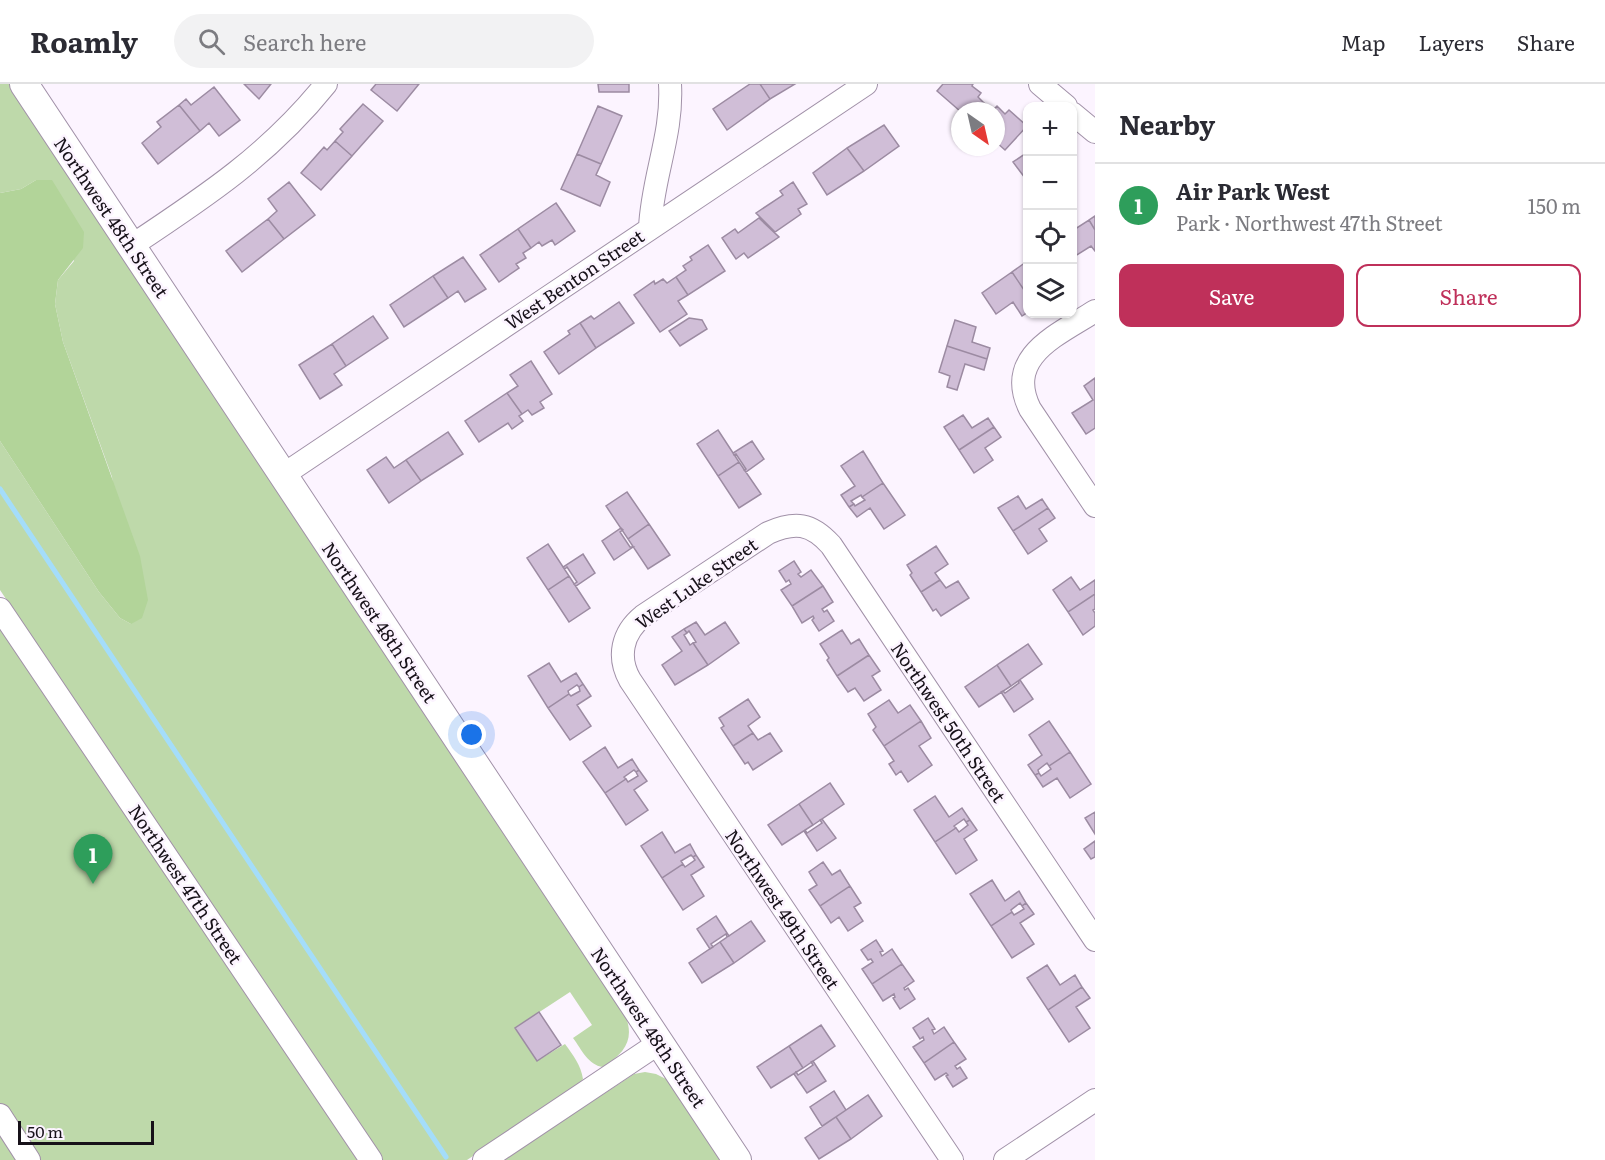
<!DOCTYPE html>
<meta charset="utf-8">
<style>
:root{--surface:#fff;--page:#f2f2f3;--text:#2b2b33;--muted:#7c7c81;--line:#e1e1e2;--accent:#bf305a}
body{margin:0;font-family:Literata,serif;background:var(--page);color:var(--text)}
.controls{position:absolute;right:18px;top:18px;display:grid;overflow:hidden;border-radius:12px;box-shadow:0 2px 4px #0004}
.controls button{width:54px;height:54px;display:grid;place-items:center;padding:0;border:0;border-bottom:2px solid var(--line);background:var(--surface);color:var(--text);font:30px sans-serif}
.compass{position:absolute;left:951px;top:18px;width:54px;height:54px;border-radius:50%;background:var(--surface);box-shadow:0 2px 4px #0004;rotate:146deg}
.scale{position:absolute;left:18px;bottom:15px;width:136px;box-sizing:border-box;padding-left:6px;border:3px solid #171119;border-top:0;font-size:16px;line-height:21px;white-space:nowrap;color:#171119;-webkit-text-stroke:4px #fcf4ff;paint-order:stroke}
.you{position:absolute;left:472px;top:651px;width:21px;height:21px;margin:-15px;border:4px solid #fff;border-radius:50%;background:#1a73e8;box-shadow:0 0 0 9px #1a73e833}
.badge{display:grid;place-items:center;width:39px;height:39px;border-radius:50%;background:var(--accent);color:#fff;font-size:20px;font-weight:700}
.pin{position:absolute;translate:-50% -50px;filter:drop-shadow(0 2px 3px #0008)}
.pin::after{content:'';position:absolute;top:32px;width:21px;height:18px;background:inherit;clip-path:polygon(0 0,100% 0,50% 100%)}
.list{margin:0;padding:0;list-style:none}
h2{display:flex;justify-content:space-between;align-items:center;height:78px;margin:0;padding:0 24px;font-size:26px}
h2 small{font-size:20px;font-weight:400;color:var(--muted)}
.list li{display:grid;grid-template-columns:39px 1fr auto;gap:18px;align-items:center;box-sizing:border-box;height:84px;padding:0 24px;border-top:2px solid var(--line)}
.list b{display:block;font-size:22px;white-space:nowrap}
.list p{margin:0;font-size:20px;white-space:nowrap;color:var(--muted)}
.list em{font-size:20px;font-style:normal;color:var(--muted)}
.actions{display:flex;gap:12px;padding:18px 24px}
.actions a{flex:1;padding:14px 0;border:2px solid var(--accent);border-radius:12px;text-align:center;font-size:21px;color:var(--accent)}
.actions .main{background:var(--accent);color:#fff}
.icon{flex:none;width:33px;height:33px;fill:none;stroke:currentColor;stroke-width:2;stroke-linecap:round;stroke-linejoin:round}
.map{position:relative;flex:none;width:1095px;height:1076px;overflow:hidden}
header{display:flex;align-items:center;gap:36px;box-sizing:border-box;height:84px;padding:0 30px;background:var(--surface);border-bottom:2px solid var(--line)}
header strong{font-size:28px}
nav{display:flex;gap:33px;margin-inline-start:auto;font-size:21px}
.search{width:420px;height:54px;background:var(--page);display:flex;align-items:center;gap:15px;box-sizing:border-box;padding:0 21px;border-radius:33px;color:var(--muted);font-size:22px}
main{display:flex}
aside{flex:1;background:var(--surface)}
.map>svg:first-child{display:block}
</style>
<header>
<strong>Roamly</strong>
<div class="search"><svg class="icon" aria-label="search" viewBox="0 0 24 24"><circle cx="10" cy="10" r="6"/><path d="M15 15l6 6"/></svg>Search here</div>
<nav><a>Map</a><a>Layers</a><a>Share</a></nav>
</header>
<main>
<div class="map">
<svg width="1095" height="1076" viewBox="0 0 1095 1076">
<rect width="100%" height="100%" fill="#fcf4ff"/>
<path fill="#bed9aa" d="M0 0H10L623 926C636 953 627 968 603 983 588 981 582 966 573 954L592 941 570 908 515 944 537 977 565 960C573 971 581 981 583 995L578 1002 467 1076H381L0 506V357L99 508 120 534 131 540 112 393 63 258 55 220 58 196 74 177 36 96 21 105 0 109Z
M0 525 371 1076H0Z
M645 988 656 990 668 996 723 1076H503L634 990Z"/>
<path fill="#b2d499" d="M36 96H52L84 148 83 164 58 196 55 220 63 258 140 472 148 516 142 534 131 540 120 534 99 508 0 357V109L21 105Z"/>
<g fill="none" stroke-linecap="round" stroke-linejoin="round">
<path stroke="#a4ddfa" stroke-width="5" d="M0 405 446 1073"/>
</g>
<path fill="#d0bed7" stroke="#9c8ba2" stroke-width="1.5" d="M244 0H271L259 15Z
M376 0H419L397 27 371 6Z
M598 0H629V8H599Z
M750 0H760L770 15 727 46 713 25Z
M760 0H795L770 15Z
M943 0H973L972 2 981 9 978 13 984 19 977 27H960L937 7Z
M214 3 240 36 219 52 209 39 200 47 179 21 186 15 191 21Z
M984 19 993 26 997 22 1005 30 1009 26 1027 42 1005 66 996 58V27H977Z
M363 20 383 37 352 72 335 57 343 48 340 45Z
M179 21 200 47 158 80 142 59 161 43 157 38Z
M598 22 622 32 601 80 577 70Z
M884 41 899 62 864 87 847 64Z
M335 57 352 72 321 106 301 89 324 63 327 66Z
M847 64 864 87 827 111 813 89Z
M1028 68V92L1025 94 1013 78Z
M577 70 601 80 596 91 610 98 600 122 561 105Z
M289 98 315 131 284 155 268 135 277 127 268 115Z
M793 98 807 120 798 125 801 130 775 148 756 129 783 111 780 107Z
M556 119 575 147 555 161 552 156 542 162 539 158 531 164 518 145Z
M1095 132V146L1089 136Z
M759 134 779 153 748 174 744 169 736 175 722 154 735 145 738 149Z
M268 135 284 155 242 188 226 167Z
M1089 136 1095 146V167L1091 162 1072 174V147Z
M518 145 531 164 523 169 526 174 516 180 519 184 499 198 480 171Z
M708 161 725 187 688 211 676 193 686 186 683 182 692 176 690 173Z
M463 173 486 205 465 218 458 207 448 214 433 192Z
M1026 178 1028 179V212L1012 188Z
M1012 188 1028 212V228L1022 232 1013 218 996 230 982 209Z
M433 192 448 214 404 243 390 221Z
M676 193 688 211 678 217 687 230 660 248 634 211 654 197 655 200 663 195 667 199Z
M619 218 634 239 596 264 580 239 591 232 594 235Z
M373 232 388 254 346 282 332 260Z
M689 234 702 236 707 245 680 262 669 247Z
M955 236 976 243 972 258 990 264 987 275 947 262Z
M580 239 596 264 559 290 544 268 570 250 568 247Z
M332 260 346 282 334 290 342 301 320 315 299 281Z
M947 262 987 275 984 286 965 280 957 306 947 303 950 292 939 288Z
M531 277 552 310 540 318 544 324 532 331 528 326 522 330 507 309 518 302 510 291Z
M1095 294V344L1086 350 1072 329 1093 316 1084 302Z
M507 309 522 330 519 332 523 337 512 345 508 339 479 358 465 337Z
M963 331 972 344 988 334 994 343 959 366 944 343Z
M994 343 1001 353 985 364 993 376 974 389 959 366Z
M718 346 739 378 718 392 697 360Z
M448 348 463 370 421 397 406 376Z
M752 357 764 375 746 388 744 386 746 385 736 370 734 371 733 369Z
M863 367 883 399 862 413 861 411 851 417 854 420 849 423 841 411 855 402 841 382Z
M386 373 394 384 406 376 421 397 389 419 367 386Z
M739 378 761 410 739 424 718 392Z
M883 399 905 431 884 445 870 424 857 433 849 423 854 420 855 422 865 416 862 413Z
M627 408 649 440 628 455 606 422Z
M1018 412 1026 425 1042 415 1048 424 1013 447 998 424Z
M1048 424 1055 434 1039 445 1047 457 1028 470 1013 447Z
M649 440 670 471 648 485 628 455Z
M621 444 623 446 620 448 630 463H633L614 476 602 457Z
M548 460 569 492 548 506 527 474Z
M936 462 948 480 935 489 940 496 921 508 910 491 912 489 907 481Z
M583 470 595 489 576 502 574 500 577 498 567 483 565 485 563 483Z
M794 477 801 488 798 490 801 493 811 486 823 502 792 522 781 506 791 500 789 496 786 498 779 487Z
M569 492 590 524 569 538 548 506Z
M1071 493 1080 506 1095 496V510L1068 528 1053 506Z
M940 496 946 504 958 497 969 514 941 532 936 525 933 527 921 508Z
M823 502 833 518 822 525 824 528 827 526 834 537 819 547 812 536 814 534 813 532 802 539 792 522Z
M1095 510V525L1093 526 1095 529V542L1083 551 1068 528Z
M696 538 705 551 725 538 739 559 708 581 693 559 696 558 689 547 687 549 684 545Z
M684 545 687 549 684 551 690 561 693 559 708 581 675 601 662 581 682 567 672 553Z
M842 546 851 560 859 555 869 571 837 592 827 576 829 574 820 560Z
M1028 560 1042 580 1011 602 997 581Z
M869 571 880 587 872 592 881 606 864 617 855 604 848 608 837 592Z
M549 579 561 598 576 589 583 600 579 603 577 601 568 607 569 610 548 624 528 592Z
M997 581 1011 602 979 623 965 603Z
M1020 596 1033 615 1014 628 1001 608 1003 607 1005 609 1019 599 1018 597Z
M583 600 591 612 577 621 591 642 570 656 548 624 569 610 571 612 580 607 579 603Z
M748 615 760 633 748 642 753 649 733 662 721 644 724 642 719 634Z
M889 616 898 629 910 621 921 637 884 662 873 646 876 643 868 630Z
M921 637 931 654 919 662 932 681 908 698 901 687 896 691 889 680 894 677 884 662Z
M1049 637 1070 668 1049 682 1047 679 1038 686 1039 689 1035 691 1028 681 1042 671 1029 651Z
M753 649 758 656 770 649 782 667 753 686 748 678 745 680 733 662Z
M605 663 618 684 632 675 639 686 636 688 634 686 624 693 626 695 605 709 583 678Z
M1070 668 1091 700 1070 714 1057 694 1043 703 1035 691 1039 689 1041 692 1051 685 1049 682Z
M639 686 647 697 634 706 648 726 626 741 605 709 626 695 628 698 638 692 636 688Z
M830 699 844 720 813 741 799 720Z
M935 712 949 733 962 724 970 736 966 738 964 735 954 742 956 744 935 758 914 726Z
M799 720 813 741 782 761 768 741Z
M1095 728V750L1085 734Z
M822 735 836 754 817 767 804 747 805 746 807 749 822 739 820 736Z
M970 736 977 746 964 755 977 776 956 790 935 758 956 744 959 748 968 741 966 738Z
M662 748 675 769 690 760 696 771 693 773 691 771 681 777 683 780 662 794 641 762Z
M1095 757V773L1091 775 1084 765Z
M696 771 704 783 691 791 704 812 683 826 662 794 683 780 685 783 695 776 693 773Z
M823 778 832 791 840 786 850 802 820 822 809 806 817 801 809 788Z
M992 796 1005 817 1019 807 1026 819 1022 822 1020 819 1011 826 1012 828 991 842 970 810Z
M850 802 861 819 854 823 863 837 848 847 839 833 831 839 820 822Z
M1026 819 1034 830 1020 839 1034 860 1012 874 991 842 1012 828 1014 831 1024 825 1022 822Z
M716 832 729 852 727 853 726 850 711 860 713 863 710 865 697 845Z
M751 837 765 857 734 879 720 858Z
M876 856 883 867 880 868 882 872 892 865 902 880 872 900 862 885 873 878 871 875 868 876 861 866Z
M720 858 734 879 702 899 689 879Z
M902 880 914 897 904 904 905 906 908 904 915 915 900 925 893 914 895 913 894 910 883 917 872 900Z
M1047 881 1060 901 1075 891 1082 903 1048 926 1027 894Z
M1082 903 1090 914 1076 923 1090 944 1069 958 1048 926Z
M539 928 561 961 537 977 515 944Z
M928 934 935 945 932 946 934 950 944 943 954 958 924 979 913 963 924 956 923 953 920 955 913 944Z
M821 941 835 962 803 984 789 962Z
M954 958 966 975 955 982 957 985 960 983 967 994 953 1003 946 992 948 991 946 989 935 996 924 979Z
M789 962 803 984 771 1004 757 983Z
M813 977 826 997 807 1009 794 990 796 988 798 991 813 981 811 978Z
M834 1007 846 1026 822 1042 810 1023Z
M868 1011 882 1032 851 1055 836 1033Z
M836 1033 851 1055 819 1075 805 1054Z"/>
<g fill="none" stroke-linecap="round" stroke-linejoin="round">
<defs>
<path id="minor" d="M1040 0 1066 22
M1072 29 1095 48
M650 144C652 94 673 51 670 0
M131 162C205 113 270 70 326 0
M1095 227C1058 251 1004 272 1030 325L1095 422
M283 391 866 0
M0 525 371 1076
M0 1031 29 1076
M484 1076 659 959
M952 1076 630 596C617 573 622 549 643 532L768 449C795 437 811 439 831 461L1095 856
M1005 1076 1095 1016"/>
<path id="major" d="M24 0 737 1076"/>
</defs>
<use href="#minor" stroke="#a191a8" stroke-width="24"/>
<use href="#major" stroke="#a191a8" stroke-width="30"/>
<use href="#minor" stroke="#fff" stroke-width="22"/>
<use href="#major" stroke="#fff" stroke-width="28"/>
</g>
<g text-anchor="middle" dominant-baseline="central" stroke-width="5" stroke-linejoin="round" paint-order="stroke">
<g font-size="18" fill="#171119" stroke="#fcf4ff">
<text transform="translate(112 133) rotate(56)">Northwest 48th Street</text>
<text transform="translate(574 195) rotate(-34)">West Benton Street</text>
<text transform="translate(696 499) rotate(-35)">West Luke Street</text>
<text transform="translate(380 538) rotate(56)">Northwest 48th Street</text>
<text transform="translate(949 638) rotate(56)">Northwest 50th Street</text>
<text transform="translate(186 800) rotate(56)">Northwest 47th Street</text>
<text transform="translate(783 825) rotate(56)">Northwest 49th Street</text>
<text transform="translate(649 943) rotate(56)">Northwest 48th Street</text>
</g>
</g>
</svg>
<div class="controls">
<button>+</button>
<button>−</button>
<button><svg class="icon" aria-label="locate" viewBox="0 0 24 24"><circle cx="12" cy="12" r="6"/><path d="M12 2v4M12 18v4M2 12h4M18 12h4"/></svg></button>
<button><svg class="icon" aria-label="layers" viewBox="0 0 24 24"><path d="M12 4l9 5-9 5-9-5zM3 14l9 5 9-5"/></svg></button>
</div>
<svg class="compass" viewBox="-18 -18 36 36"><path d="M0-13l5 13h-10z" fill="#e53935"/><path d="M0 13l5-13h-10z" fill="#7c7c81"/></svg>
<div class="scale">50 m</div>
<div class="you"></div>
<div class="pin badge" style="left:93px;top:800px;background:#2e9e5b">1</div>
</div>
<aside>
<h2>Nearby<small></small></h2>
<ul class="list">
<li><span class="badge" style="background:#2e9e5b">1</span><div><b>Air Park West</b><p>Park · Northwest 47th Street</p></div><em>150 m</em></li>
</ul>
<div class="actions"><a class="main">Save</a><a>Share</a></div>
</aside>
</main>
